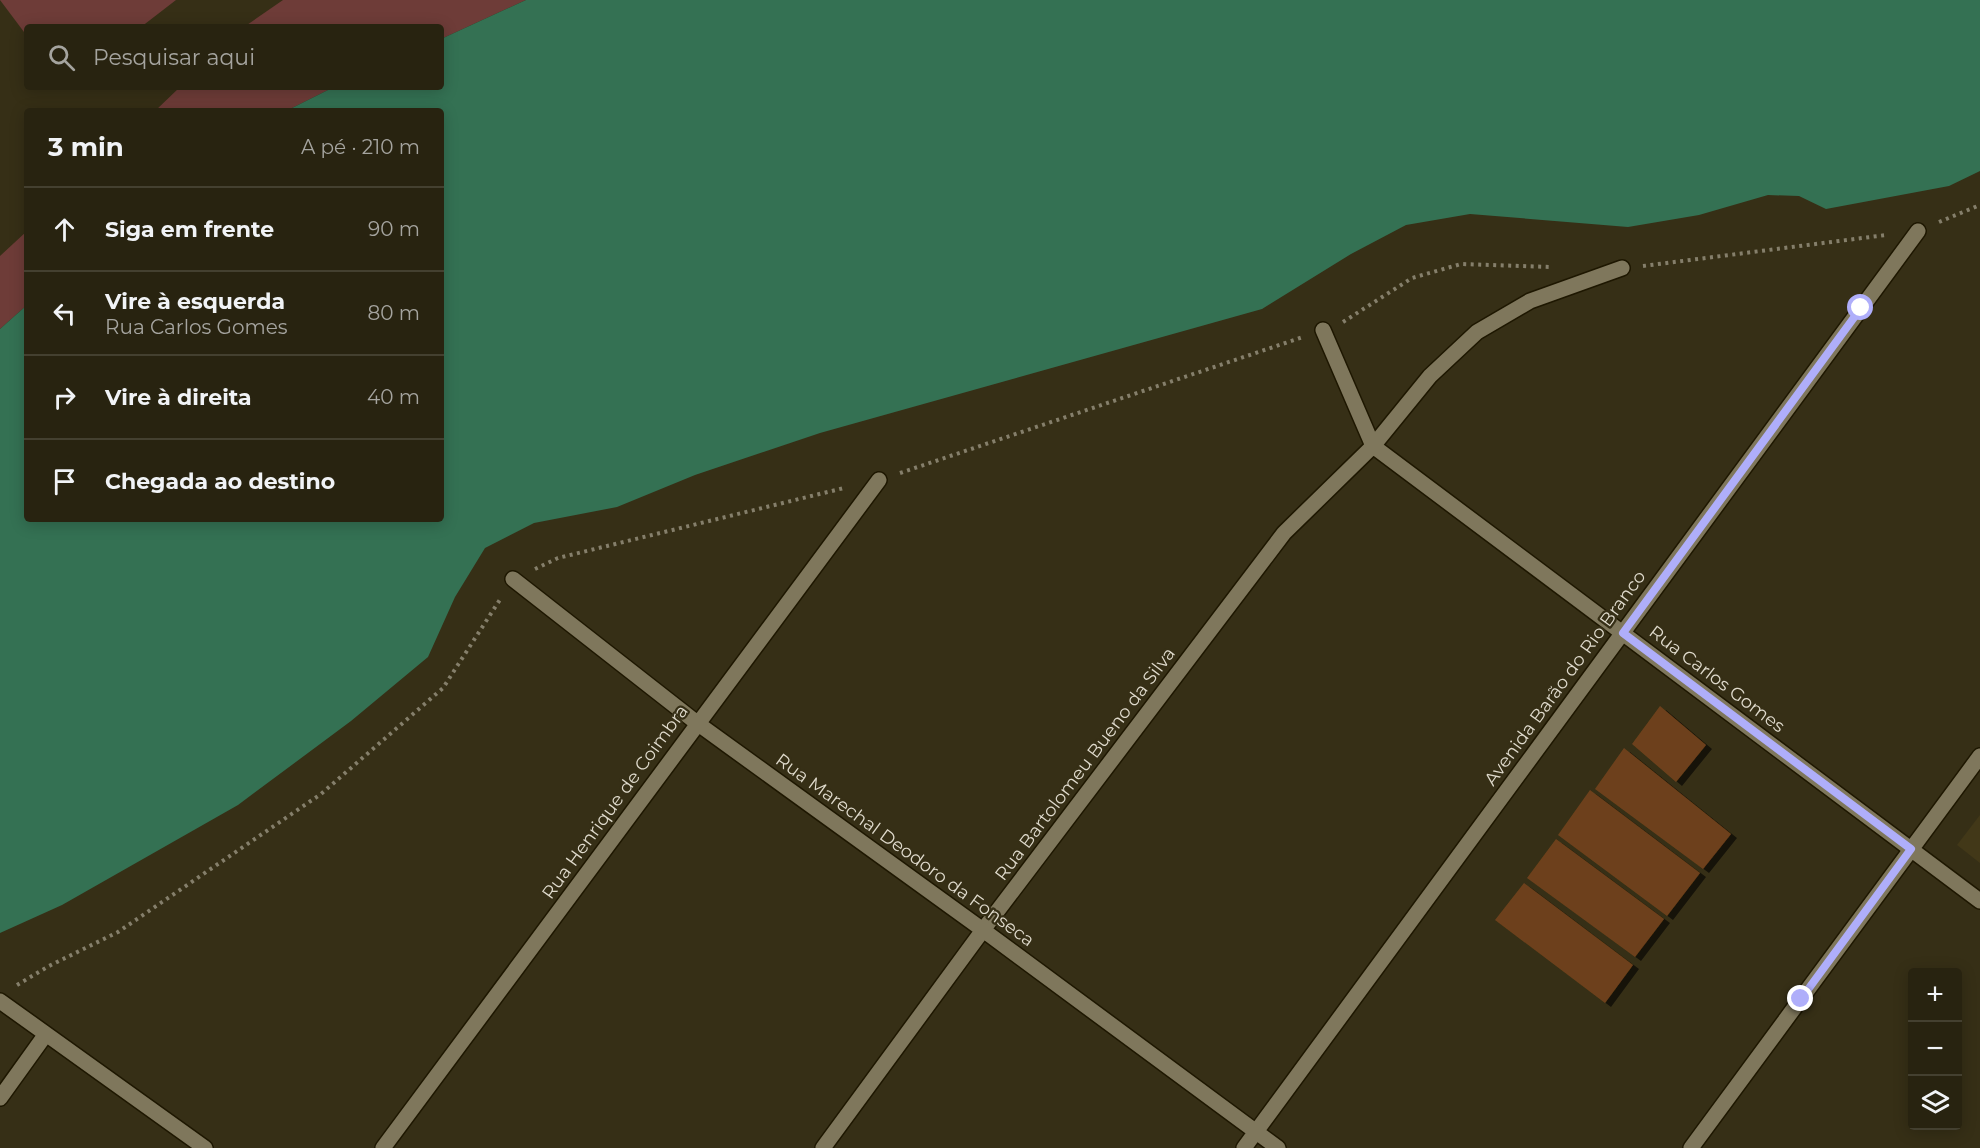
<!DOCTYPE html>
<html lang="pt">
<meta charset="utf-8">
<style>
:root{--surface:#282310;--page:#302b19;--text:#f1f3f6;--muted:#a5a49f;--line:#444030}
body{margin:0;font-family:Montserrat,sans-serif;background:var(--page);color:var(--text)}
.controls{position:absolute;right:18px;bottom:18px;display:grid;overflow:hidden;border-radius:6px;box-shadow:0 3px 15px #0003}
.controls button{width:54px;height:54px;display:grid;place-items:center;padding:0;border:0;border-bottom:2px solid var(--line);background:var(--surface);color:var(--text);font:30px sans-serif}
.stop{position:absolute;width:18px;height:18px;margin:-14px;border:4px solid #afaefa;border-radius:50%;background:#fff}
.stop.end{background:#afaefa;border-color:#fff;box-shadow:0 2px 6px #0008}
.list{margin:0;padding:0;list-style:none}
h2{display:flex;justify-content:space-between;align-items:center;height:78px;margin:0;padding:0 24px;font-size:26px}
h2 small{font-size:20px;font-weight:400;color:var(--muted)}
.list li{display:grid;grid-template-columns:39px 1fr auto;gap:18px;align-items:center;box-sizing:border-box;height:84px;padding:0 24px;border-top:2px solid var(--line)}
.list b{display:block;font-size:22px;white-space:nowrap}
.list p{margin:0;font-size:20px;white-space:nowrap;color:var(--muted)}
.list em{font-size:20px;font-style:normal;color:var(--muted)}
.icon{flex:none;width:33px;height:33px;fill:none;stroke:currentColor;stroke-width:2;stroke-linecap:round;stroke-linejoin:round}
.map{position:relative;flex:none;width:1980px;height:1148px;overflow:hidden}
.search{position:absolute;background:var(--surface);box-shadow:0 3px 15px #0003;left:24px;top:24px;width:420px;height:66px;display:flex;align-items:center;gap:15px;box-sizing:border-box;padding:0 21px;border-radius:6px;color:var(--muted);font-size:22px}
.panel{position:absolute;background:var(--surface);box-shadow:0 3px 15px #0003;left:24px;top:108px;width:420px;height:414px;border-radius:6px}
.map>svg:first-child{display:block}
</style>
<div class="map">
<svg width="1980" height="1148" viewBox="0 0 1980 1148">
<defs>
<filter id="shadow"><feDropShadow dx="6" dy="4" stdDeviation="0" flood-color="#0009"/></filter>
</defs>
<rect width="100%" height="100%" fill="#362f16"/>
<path fill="#423818" d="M1980 815V863L1957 845Z"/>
<path fill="#6e3c38" d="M0 0H176L141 27H27V36Z
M283 0H526L441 39V27H244Z
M180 87H334L286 111H155Z
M27 231V305L0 329V256Z"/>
<path fill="#347153" d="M526 0H1980V171L1949 186 1826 209 1799 196 1768 195 1699 215 1628 227 1470 214 1406 225 1351 254 1262 309 820 433 695 475 617 507 534 523 485 548 455 597 428 657 351 721 238 805 62 905 0 933V329L27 305V519H441V111H286L334 87H441V39Z"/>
<path fill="#6d411b" filter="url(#shadow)" d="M1660 706 1706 745 1676 782 1632 744Z
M1624 748 1731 834 1703 869 1595 789Z
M1590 790 1700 873 1667 916 1558 835Z
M1556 839 1664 919 1635 957 1527 878Z
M1524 883 1633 965 1605 1003 1495 920Z"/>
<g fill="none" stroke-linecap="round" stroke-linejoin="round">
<defs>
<path id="minor" d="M1323 330 1373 446
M1373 446 1980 901
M513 579 697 723 983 930 1278 1148
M0 1001 205 1148
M0 1098 46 1034
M383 1148 879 480
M823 1148 983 930 1284 533 1373 446 1430 376 1477 332 1530 301 1622 268
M1244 1148 1918 231
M1691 1148 1980 756"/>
</defs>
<use href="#minor" stroke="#1e1701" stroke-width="18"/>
<path stroke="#857f6b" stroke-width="4" stroke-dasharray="3 4.5" stroke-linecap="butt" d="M1939 222 1980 205
M1643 266 1886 235
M1343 322 1412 278 1461 264 1552 267
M900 473 1303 337
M535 569 558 558 844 488
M17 985 49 966 118 932 321 794 443 688 501 598"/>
<use href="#minor" stroke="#7f775c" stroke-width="15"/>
</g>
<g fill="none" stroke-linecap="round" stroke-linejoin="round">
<path stroke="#afaefa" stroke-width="8" d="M1801 999 1911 849 1623 633 1861 308"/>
</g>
<g text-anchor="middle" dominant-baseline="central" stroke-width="4.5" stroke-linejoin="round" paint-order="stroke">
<g font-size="18" fill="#dfdacc" stroke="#362f16">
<text transform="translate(1565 678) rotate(-54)">Avenida Barão do Rio Branco</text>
<text transform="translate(1717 679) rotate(37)">Rua Carlos Gomes</text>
<text transform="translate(1085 764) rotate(-53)">Rua Bartolomeu Bueno da Silva</text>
<text transform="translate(615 802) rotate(-54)">Rua Henrique de Coimbra</text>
<text transform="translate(905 850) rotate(36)">Rua Marechal Deodoro da Fonseca</text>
</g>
</g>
</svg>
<div class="controls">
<button>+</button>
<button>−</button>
<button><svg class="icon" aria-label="layers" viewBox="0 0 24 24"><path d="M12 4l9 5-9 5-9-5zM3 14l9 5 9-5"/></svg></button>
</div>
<div class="stop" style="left:1861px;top:308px"></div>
<div class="stop end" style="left:1801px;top:999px"></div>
<div class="search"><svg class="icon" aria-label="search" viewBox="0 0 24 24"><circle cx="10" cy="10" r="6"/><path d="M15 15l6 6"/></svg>Pesquisar aqui</div>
<section class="panel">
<h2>3 min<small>A pé · 210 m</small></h2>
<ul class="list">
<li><svg class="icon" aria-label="ahead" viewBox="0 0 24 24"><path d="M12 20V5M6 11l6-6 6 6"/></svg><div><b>Siga em frente</b></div><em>90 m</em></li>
<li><svg class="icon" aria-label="left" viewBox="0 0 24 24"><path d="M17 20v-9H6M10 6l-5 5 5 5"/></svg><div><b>Vire à esquerda</b><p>Rua Carlos Gomes</p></div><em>80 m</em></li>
<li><svg class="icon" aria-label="right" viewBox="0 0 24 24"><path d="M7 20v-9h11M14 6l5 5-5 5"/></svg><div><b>Vire à direita</b></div><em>40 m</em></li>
<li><svg class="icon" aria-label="arrive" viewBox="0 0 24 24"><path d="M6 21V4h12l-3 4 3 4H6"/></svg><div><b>Chegada ao destino</b></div></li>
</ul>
</section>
</div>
